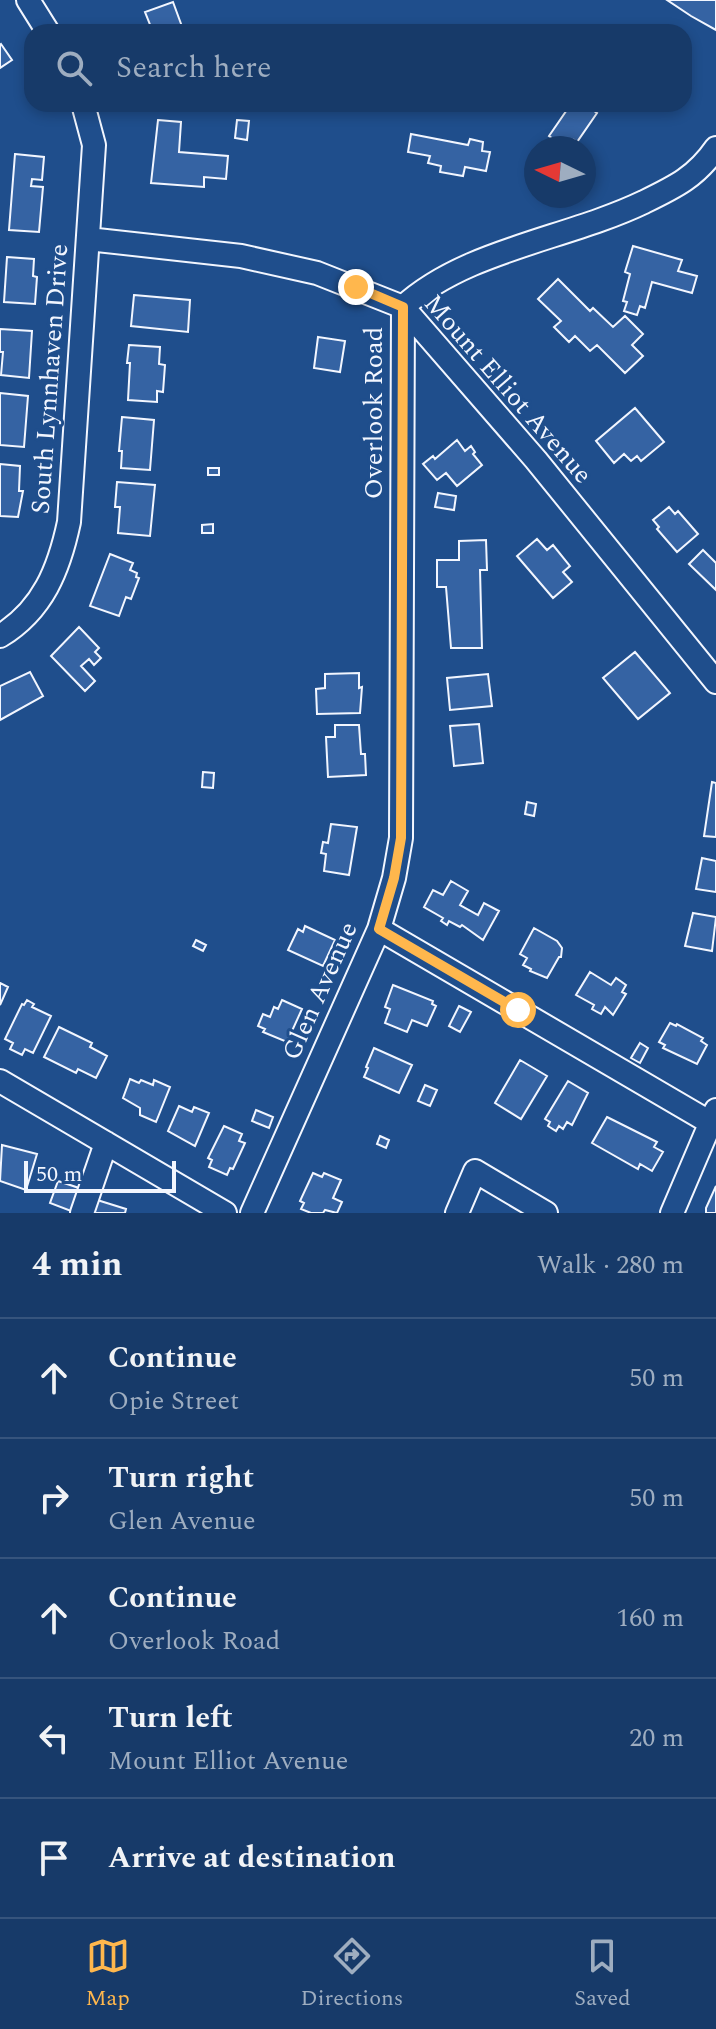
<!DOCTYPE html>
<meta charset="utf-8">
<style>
:root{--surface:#173a69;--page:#244571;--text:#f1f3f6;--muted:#9eadc0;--line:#36547d;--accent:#ffb74d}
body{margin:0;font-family:Spectral,serif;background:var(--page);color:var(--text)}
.compass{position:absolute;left:524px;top:136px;width:72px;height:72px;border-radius:50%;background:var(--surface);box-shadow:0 4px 12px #0003;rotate:275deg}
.scale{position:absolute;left:24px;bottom:20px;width:152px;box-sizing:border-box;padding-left:8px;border:4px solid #f2f6ff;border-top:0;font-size:22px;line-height:28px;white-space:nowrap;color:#f2f6ff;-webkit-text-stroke:6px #1f4e8c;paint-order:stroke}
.stop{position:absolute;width:24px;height:24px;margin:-18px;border:6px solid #ffb74d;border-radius:50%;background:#fff}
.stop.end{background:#ffb74d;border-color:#fff;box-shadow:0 2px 8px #0008}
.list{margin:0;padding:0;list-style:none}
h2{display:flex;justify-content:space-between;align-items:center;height:104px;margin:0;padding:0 32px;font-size:34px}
h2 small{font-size:26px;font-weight:400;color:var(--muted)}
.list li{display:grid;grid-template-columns:52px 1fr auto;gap:24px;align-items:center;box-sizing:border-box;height:120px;padding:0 32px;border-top:2px solid var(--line)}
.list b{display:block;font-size:30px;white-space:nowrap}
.list p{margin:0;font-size:26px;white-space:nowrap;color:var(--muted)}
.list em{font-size:26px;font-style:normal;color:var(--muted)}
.icon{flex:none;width:44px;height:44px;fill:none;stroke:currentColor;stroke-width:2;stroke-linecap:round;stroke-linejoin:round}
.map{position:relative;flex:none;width:716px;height:1213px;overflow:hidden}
.search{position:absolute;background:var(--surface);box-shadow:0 4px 12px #0003;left:24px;right:24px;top:24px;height:88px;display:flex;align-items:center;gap:20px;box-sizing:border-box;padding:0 28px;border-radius:24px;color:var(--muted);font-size:30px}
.sheet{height:704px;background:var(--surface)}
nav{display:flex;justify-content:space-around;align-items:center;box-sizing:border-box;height:112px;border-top:2px solid var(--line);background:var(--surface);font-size:22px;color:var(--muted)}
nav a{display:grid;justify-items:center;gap:4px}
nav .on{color:var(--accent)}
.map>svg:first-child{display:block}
</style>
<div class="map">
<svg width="716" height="1213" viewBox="0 0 716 1213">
<rect width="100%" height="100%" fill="#1f4e8c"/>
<path fill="#3563a3" stroke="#f2f6ff" stroke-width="2" d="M667 0H716V30L691 16Z
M173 2 184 32H153L145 12Z
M1 44 12 60 0 68V45Z
M571 104H583L597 113 577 142 574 140 569 148H566L549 136Z
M158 120 181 122 179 152 228 156 226 179 204 177V187L151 183Z
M237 120 249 121 247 140 235 138Z
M411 134 468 145 470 139 483 142 482 151 490 152 486 171 465 167 463 176 440 172 441 166 428 163 430 156 408 152Z
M15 154 44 157 42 180 32 179 31 186 43 187 39 232 9 230Z
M633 246 682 260 678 271 697 276 692 293 652 282 645 308 640 306 637 315 624 311 627 302 623 301 630 274 625 272Z
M7 257 34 259 33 276 37 277 35 304 4 302Z
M558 279 590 311 593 308 613 327 625 316 643 334 632 345 643 356 625 373 597 345 590 351 575 336 569 342 554 327 561 321 538 299Z
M134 295 190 300 188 332 131 326Z
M0 329 32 331 29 378 1 375 3 352H0Z
M318 337 345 341 340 372 314 368Z
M129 345 160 347 159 364 165 365 163 392 157 391V402L128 400 130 363H127Z
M0 393 28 396 24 447 0 445Z
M635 408 664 442 641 461 637 456 631 461 624 454 614 463 596 441Z
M122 417 154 420 150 470 121 468 122 451H119Z
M457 440 465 451 471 446 475 452 473 454 482 465 457 486 446 473 437 480 423 464 433 456 435 459Z
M0 464 20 466 19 491H23L18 517 0 516Z
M208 468H219V475H208Z
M117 482 155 485 150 536 118 533 120 507H115Z
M438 493 456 496 454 510 435 507Z
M669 507 675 514 678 511 698 534 677 552 657 529 659 527 653 520Z
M213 524V533H202V525Z
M537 539 547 550 553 545 570 566 563 572 572 582 553 598 517 556Z
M486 540 487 570H480L482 648H451L446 587H437V560H459V541Z
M703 550 716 563V590L689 564Z
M110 554 133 563 130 570 137 573 136 577 139 578 131 599 126 597 119 616 90 606Z
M79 627 99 648 95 652 101 658 94 665 89 659 81 666 95 681 85 691 51 656Z
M635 652 670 693 638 719 603 678Z
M30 672 43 696 0 720V686Z
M359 673V688L362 687 360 713 317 714 316 689 325 688V674Z
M488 674 492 706 450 710 447 678Z
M479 724 483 763 454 766 450 726Z
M335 725H359L361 754H365L366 775 328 777 326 737H335Z
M203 772 214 773 213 788 202 787Z
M712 782 716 783V837L704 836Z
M527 802 536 804 534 816 525 814Z
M331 824 357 827 349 875 324 871 326 854 321 853 323 842 328 843Z
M702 858 716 861V892L696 889Z
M451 881 468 891 460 905 478 915 484 903 499 911 483 940 462 925 460 927 449 921 447 925 441 921 443 918 424 907 433 890 443 895Z
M693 913 716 917 712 951 685 946Z
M305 926 335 940 323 966 288 950 298 929 303 932Z
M534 928 557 941 562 948 561 957H559L547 978 530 971 531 969 523 965 527 958 520 954Z
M196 940 206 945 203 951 193 946Z
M590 972 611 985 616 978 626 985 622 992 626 994 613 1015 605 1007 601 1014 592 1009 594 1005 576 995Z
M0 983 8 987 0 1005Z
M393 985 433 1001 432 1004 436 1006 427 1026 412 1020 407 1032 385 1023 390 1009 385 1007Z
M27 1000 34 1004 32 1007 51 1016 33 1053 25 1049 22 1055 10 1049 13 1043 5 1039 22 1004 24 1005Z
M282 1000 302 1009 287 1042 263 1032 265 1029 258 1026 263 1014 270 1017 274 1007 278 1009Z
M459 1006 471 1012 460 1032 449 1026Z
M670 1023 676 1026 677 1024 703 1038 701 1041 707 1045 697 1064 663 1048 665 1045 659 1042Z
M59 1027 92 1043 90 1047 107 1056 96 1078 78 1069 76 1073 44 1057Z
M640 1043 648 1048 640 1063 631 1058Z
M374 1048 412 1065 399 1093 364 1077 368 1068 366 1067Z
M520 1060 547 1076 521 1119 495 1103Z
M130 1079 139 1083 141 1080 153 1085 154 1080 170 1087 156 1122 140 1115V1108L123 1098Z
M568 1081 588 1093 572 1125 567 1122 563 1129 559 1126 556 1131 548 1126 550 1122 545 1119Z
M425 1085 437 1090 430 1106 418 1101Z
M179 1106 192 1112 194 1107 209 1113 195 1146 168 1131Z
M256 1110 273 1117 269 1128 252 1121Z
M607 1117 657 1142 654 1147 663 1152 652 1171 640 1164 638 1169 592 1143Z
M224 1126 242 1134 239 1141 245 1143 233 1169 230 1168 227 1175 209 1167 212 1160 208 1158Z
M380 1136 389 1140 386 1148 377 1144Z
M2 1145 37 1154 26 1190 0 1181Z
M313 1173 322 1177 324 1173 341 1180 333 1198 342 1202 337 1213 325 1210 323 1213H311L301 1209 304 1203 300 1201Z
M58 1181 79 1188 71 1211 50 1203Z
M716 1186V1213H706V1208Z
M94 1199 126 1209 125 1213H92Z"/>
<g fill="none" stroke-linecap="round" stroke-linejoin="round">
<defs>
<path id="minor" d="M28 0 48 32
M88 239 241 256 317 273 403 307 536 460 716 682
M0 636C43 610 59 569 69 522L94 145 83 104
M379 929 716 1126
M0 1081 225 1213
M82 1213 106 1143
M252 1213 379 929 394 878 401 838 403 307C465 250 567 239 644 202 675 187 696 177 716 148
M457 1213 475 1171 546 1213
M672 1213 716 1110"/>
</defs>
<use href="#minor" stroke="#f2f6ff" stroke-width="26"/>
<use href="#minor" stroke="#1f4e8c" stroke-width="22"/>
</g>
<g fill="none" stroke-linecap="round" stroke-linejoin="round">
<path stroke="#ffb74d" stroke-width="10" d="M356 287 403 307 401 838 394 878 379 929 518 1010"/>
</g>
<g text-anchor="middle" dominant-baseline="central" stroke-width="6" stroke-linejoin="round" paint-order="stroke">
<g font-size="26" fill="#f2f6ff" stroke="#1f4e8c">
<text transform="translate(50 379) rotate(-86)">South Lynnhaven Drive</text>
<text transform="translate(508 389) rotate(49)">Mount Elliot Avenue</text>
<text transform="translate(374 413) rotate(-90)">Overlook Road</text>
<text transform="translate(320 991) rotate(-66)">Glen Avenue</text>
</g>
</g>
</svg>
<svg class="compass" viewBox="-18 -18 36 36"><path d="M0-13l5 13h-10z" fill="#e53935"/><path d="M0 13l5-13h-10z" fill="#9eadc0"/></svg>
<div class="scale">50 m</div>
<div class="stop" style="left:518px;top:1010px"></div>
<div class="stop end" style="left:356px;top:287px"></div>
<div class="search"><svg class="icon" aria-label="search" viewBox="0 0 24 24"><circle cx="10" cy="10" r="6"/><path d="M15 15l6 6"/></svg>Search here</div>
</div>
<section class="sheet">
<h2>4 min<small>Walk · 280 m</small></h2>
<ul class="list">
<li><svg class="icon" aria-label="ahead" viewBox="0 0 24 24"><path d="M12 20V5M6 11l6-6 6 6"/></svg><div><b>Continue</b><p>Opie Street</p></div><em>50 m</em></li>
<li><svg class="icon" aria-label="right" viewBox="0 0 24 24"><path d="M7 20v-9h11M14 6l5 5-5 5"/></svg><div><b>Turn right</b><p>Glen Avenue</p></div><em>50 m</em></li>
<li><svg class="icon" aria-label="ahead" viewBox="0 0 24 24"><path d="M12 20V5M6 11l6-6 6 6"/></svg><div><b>Continue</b><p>Overlook Road</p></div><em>160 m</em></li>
<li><svg class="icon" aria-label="left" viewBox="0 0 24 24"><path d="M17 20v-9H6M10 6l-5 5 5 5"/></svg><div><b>Turn left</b><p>Mount Elliot Avenue</p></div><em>20 m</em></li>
<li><svg class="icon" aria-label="arrive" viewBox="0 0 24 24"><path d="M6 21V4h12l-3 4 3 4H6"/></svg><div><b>Arrive at destination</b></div></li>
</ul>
</section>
<nav>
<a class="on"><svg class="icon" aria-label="map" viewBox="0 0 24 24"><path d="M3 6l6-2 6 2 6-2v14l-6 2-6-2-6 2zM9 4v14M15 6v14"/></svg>Map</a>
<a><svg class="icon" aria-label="directions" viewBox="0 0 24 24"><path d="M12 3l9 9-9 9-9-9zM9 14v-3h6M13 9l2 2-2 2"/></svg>Directions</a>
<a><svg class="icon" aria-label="saved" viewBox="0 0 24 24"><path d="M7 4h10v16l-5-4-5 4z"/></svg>Saved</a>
</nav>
